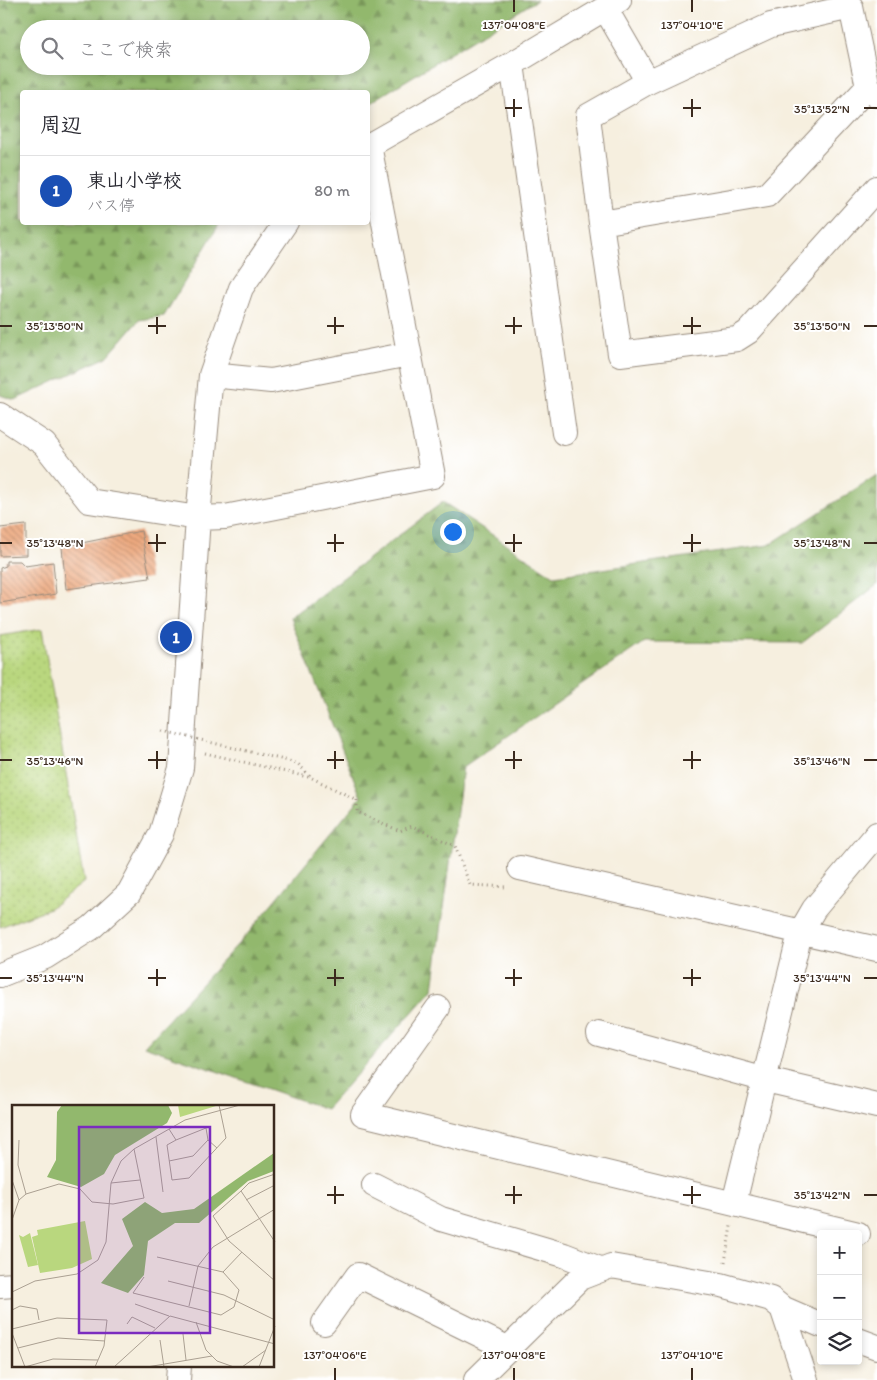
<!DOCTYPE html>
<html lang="ja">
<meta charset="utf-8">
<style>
:root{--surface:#fff;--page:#f7f7f7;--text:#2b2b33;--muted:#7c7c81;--line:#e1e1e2;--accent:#7c3aed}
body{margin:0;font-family:Itim,"Klee One",sans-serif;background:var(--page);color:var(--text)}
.controls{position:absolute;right:15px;bottom:15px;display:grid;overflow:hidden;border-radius:5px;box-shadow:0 2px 8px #0003}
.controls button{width:45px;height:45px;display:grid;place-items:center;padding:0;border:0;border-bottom:1px solid var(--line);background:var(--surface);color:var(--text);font:25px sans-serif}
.you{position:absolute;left:452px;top:531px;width:18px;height:18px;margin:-12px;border:4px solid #fff;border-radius:50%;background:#1a73e8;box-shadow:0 0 0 8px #1a73e833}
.badge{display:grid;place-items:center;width:32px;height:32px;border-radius:50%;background:var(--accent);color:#fff;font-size:16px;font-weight:700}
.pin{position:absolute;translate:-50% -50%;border:2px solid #fff;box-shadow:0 1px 5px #0006}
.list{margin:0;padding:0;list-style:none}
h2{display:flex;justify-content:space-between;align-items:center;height:65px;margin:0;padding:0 20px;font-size:21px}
h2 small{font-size:16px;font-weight:400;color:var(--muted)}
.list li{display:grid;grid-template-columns:32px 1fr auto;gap:15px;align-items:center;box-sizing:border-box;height:70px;padding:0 20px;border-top:1px solid var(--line)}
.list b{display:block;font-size:19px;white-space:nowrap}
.list p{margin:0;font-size:16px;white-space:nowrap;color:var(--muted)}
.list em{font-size:16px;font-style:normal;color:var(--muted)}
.icon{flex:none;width:28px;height:28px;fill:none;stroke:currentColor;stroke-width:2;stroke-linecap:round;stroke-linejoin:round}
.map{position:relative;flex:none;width:877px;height:1380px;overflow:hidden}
.search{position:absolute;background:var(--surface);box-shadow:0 2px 8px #0003;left:20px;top:20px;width:350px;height:55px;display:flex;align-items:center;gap:12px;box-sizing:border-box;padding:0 18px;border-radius:28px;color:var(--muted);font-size:19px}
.panel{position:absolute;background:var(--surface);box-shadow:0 2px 8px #0003;left:20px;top:90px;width:350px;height:135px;border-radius:5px}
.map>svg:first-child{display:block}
</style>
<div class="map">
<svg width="877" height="1380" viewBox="0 0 877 1380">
<defs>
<pattern id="forest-firs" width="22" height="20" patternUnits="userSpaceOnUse" patternTransform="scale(1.25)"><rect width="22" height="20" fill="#92b86d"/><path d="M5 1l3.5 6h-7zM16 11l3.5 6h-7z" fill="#789659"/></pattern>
<pattern id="park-dots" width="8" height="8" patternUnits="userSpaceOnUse" patternTransform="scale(1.25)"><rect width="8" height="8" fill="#b9d77e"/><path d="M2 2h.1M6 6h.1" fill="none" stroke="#a0b96c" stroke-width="1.8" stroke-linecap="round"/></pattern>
<pattern id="building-back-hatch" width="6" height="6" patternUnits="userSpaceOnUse" patternTransform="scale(1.25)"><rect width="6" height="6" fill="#eda97f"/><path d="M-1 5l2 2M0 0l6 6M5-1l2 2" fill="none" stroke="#c18a67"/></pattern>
</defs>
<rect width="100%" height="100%" fill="#fff"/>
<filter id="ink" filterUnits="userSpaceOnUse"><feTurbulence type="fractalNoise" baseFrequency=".02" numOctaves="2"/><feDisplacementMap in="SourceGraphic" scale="10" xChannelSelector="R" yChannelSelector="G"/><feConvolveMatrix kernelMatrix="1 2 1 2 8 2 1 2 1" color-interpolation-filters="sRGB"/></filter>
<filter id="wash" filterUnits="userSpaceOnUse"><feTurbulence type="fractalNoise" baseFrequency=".0096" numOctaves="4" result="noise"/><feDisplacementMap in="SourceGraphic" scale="20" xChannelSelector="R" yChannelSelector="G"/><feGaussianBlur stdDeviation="1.12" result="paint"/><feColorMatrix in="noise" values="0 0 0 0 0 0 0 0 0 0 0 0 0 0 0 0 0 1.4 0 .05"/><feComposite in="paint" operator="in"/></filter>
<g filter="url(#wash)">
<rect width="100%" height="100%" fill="#f6efdf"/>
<path fill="url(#forest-firs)" stroke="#667146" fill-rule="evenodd" d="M0 0H537L368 104V92H22V222L220 223 164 316 139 320 107 357 15 400 0 395ZM29 29H361V66H29Z
M877 475V585L802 643 644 642 463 767 433 989 326 1109 144 1046 250 931 361 797 290 618 443 502 554 576 769 545Z"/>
<path fill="url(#park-dots)" stroke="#7a804e" d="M42 629 84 882 50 908 0 927V636Z"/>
<g id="blocks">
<path fill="url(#building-back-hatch)" d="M26 525V555L0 556V528Z
M141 531 150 578 66 589 62 547Z
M6 561H20L25 566 53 562 56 594 0 603V568L6 566Z"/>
</g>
</g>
<g filter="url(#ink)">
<use href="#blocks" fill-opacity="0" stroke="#988c7e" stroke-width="1"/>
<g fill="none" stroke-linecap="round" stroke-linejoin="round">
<defs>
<path id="minor" d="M605 8 648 82 588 116 601 223 620 354 737 339 748 332 877 188
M512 64 564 433
M648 82 771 25 851 7 868 87 877 95
M368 146 512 64 619 0
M601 223 767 195 868 87
M211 375 271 381 409 354
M0 415 44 444 89 501 198 518 225 517 433 476 369 145
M520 868 877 949
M0 975 45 957 91 928 129 893 161 834 181 768 198 518 211 375 241 288 286 222
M438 1008 363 1114 858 1234
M599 1034 766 1080 877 1106
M374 1185 441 1219 564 1255 600 1269
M734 1203 800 933 814 909 877 834
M0 1286 14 1285
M782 1308 806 1380
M324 1323 358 1275 509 1349
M858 1340 877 1347
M178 1380 179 1366
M476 1380 580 1278 611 1266 721 1285 771 1299 782 1308 821 1325"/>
</defs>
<use href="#minor" stroke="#988c7e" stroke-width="26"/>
<path stroke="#988c7e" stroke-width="3" stroke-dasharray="1 4" stroke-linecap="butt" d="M205 753 312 778 357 800V812L400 831 412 826 455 846 470 885 507 887
M725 1262 731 1226"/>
<use href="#minor" stroke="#fff" stroke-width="24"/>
<path stroke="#988c7e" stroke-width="3" stroke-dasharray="1 4" stroke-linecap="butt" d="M163 731 297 763 312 778"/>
</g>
</g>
<path fill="none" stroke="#3b2a1e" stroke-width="2" d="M514 0V12M692 0V12M514 99V117M692 99V117M505 108H522M683 108H701M864 108H877M157 317V334M335 317V334M514 317V334M692 317V334M0 326H12M148 326H166M327 326H344M505 326H522M683 326H701M864 326H877M157 534V552M335 534V552M514 534V552M692 534V552M0 543H12M148 543H166M327 543H344M505 543H522M683 543H701M864 543H877M157 751V769M335 751V769M514 751V769M692 751V769M0 760H12M148 760H166M327 760H344M505 760H522M683 760H701M864 760H877M157 969V986M335 969V986M514 969V986M692 969V986M0 978H12M148 978H166M327 978H344M505 978H522M683 978H701M864 978H877M335 1186V1204M514 1186V1204M692 1186V1204M327 1195H344M505 1195H522M683 1195H701M864 1195H877M335 1368V1380M514 1368V1380M692 1368V1380"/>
<g transform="translate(12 1105)">
<rect width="262" height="262" fill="#f6efdf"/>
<path d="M50 0H156L160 8 155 18 103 50 92 69 69 82 35 72 44 55 45 7ZM262 48V66L236 76 187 118H163L136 136 132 170 116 188 89 178 121 141 110 114 133 97 150 108 182 104Z" fill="#92b86d"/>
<path d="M166 0H204V1L168 12ZM73 116 80 154 60 163 28 168 20 132 26 130 25 125Z" fill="#b9d77e"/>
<path d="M18 128 26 160 16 162 7 130 11 132Z" fill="#b9d77e"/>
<path fill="none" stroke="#aba092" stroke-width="1" d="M157 24 164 35 155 40 160 75 177 73 214 33 207 0M144 32 151 87M7 35 6 60 14 89M164 35 194 23 196 35 205 43M157 56 181 51 196 35M263 69 237 78 229 86 263 137M0 75 7 95 0 115M99 78 128 75M229 86 201 111 217 136 263 176M7 95 14 89 47 79 68 84 80 97 101 99 132 93 122 44M234 95 263 80M145 152 211 167 230 147M132 172 121 188 209 210 222 202 227 185 211 167M156 176 212 190 263 215M0 187 23 176 65 169 86 155 94 137 99 78 109 56 122 44 173 15 228 0M123 199 157 211M177 201 186 161 201 142 263 104M0 205 8 201 25 204 27 215M184 217 194 245 205 256 222 262M115 219 120 212 143 223M0 224 45 213 95 215 92 241 83 262M0 228 13 262M171 229 174 255M148 235 152 262M6 243 46 233 93 236M13 262 41 254 86 255M102 262 158 211 263 239M135 262 200 251M230 262 254 245M247 262 263 221"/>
<path fill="#7b2cbf" fill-opacity="0.15" stroke="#7b2cbf" stroke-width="2.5" d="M67 22H198V228H67Z"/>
<rect width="262" height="262" fill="none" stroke="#3b2a1e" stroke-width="2.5"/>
</g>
<g font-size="12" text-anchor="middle" fill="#3b2a1e" stroke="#fff" stroke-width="4" stroke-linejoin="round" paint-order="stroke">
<text x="514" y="29">137°04'08"E</text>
<text x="692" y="29">137°04'10"E</text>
<text x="822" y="113">35°13'52"N</text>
<text x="55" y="330">35°13'50"N</text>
<text x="822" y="330">35°13'50"N</text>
<text x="55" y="547">35°13'48"N</text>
<text x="822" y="547">35°13'48"N</text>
<text x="55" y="765">35°13'46"N</text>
<text x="822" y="765">35°13'46"N</text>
<text x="55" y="982">35°13'44"N</text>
<text x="822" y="982">35°13'44"N</text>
<text x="822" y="1199">35°13'42"N</text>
<text x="335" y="1359">137°04'06"E</text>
<text x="514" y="1359">137°04'08"E</text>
<text x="692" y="1359">137°04'10"E</text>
</g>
</svg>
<div class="controls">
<button>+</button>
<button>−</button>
<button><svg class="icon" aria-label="layers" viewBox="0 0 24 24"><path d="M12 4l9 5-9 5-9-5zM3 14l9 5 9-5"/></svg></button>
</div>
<div class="you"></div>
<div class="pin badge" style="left:176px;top:637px;background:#1a4fb4">1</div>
<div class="search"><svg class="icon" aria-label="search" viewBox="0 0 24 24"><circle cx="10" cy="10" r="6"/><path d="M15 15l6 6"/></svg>ここで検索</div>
<section class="panel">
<h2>周辺<small></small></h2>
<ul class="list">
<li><span class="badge" style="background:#1a4fb4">1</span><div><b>東山小学校</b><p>バス停</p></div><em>80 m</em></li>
</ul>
</section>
</div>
